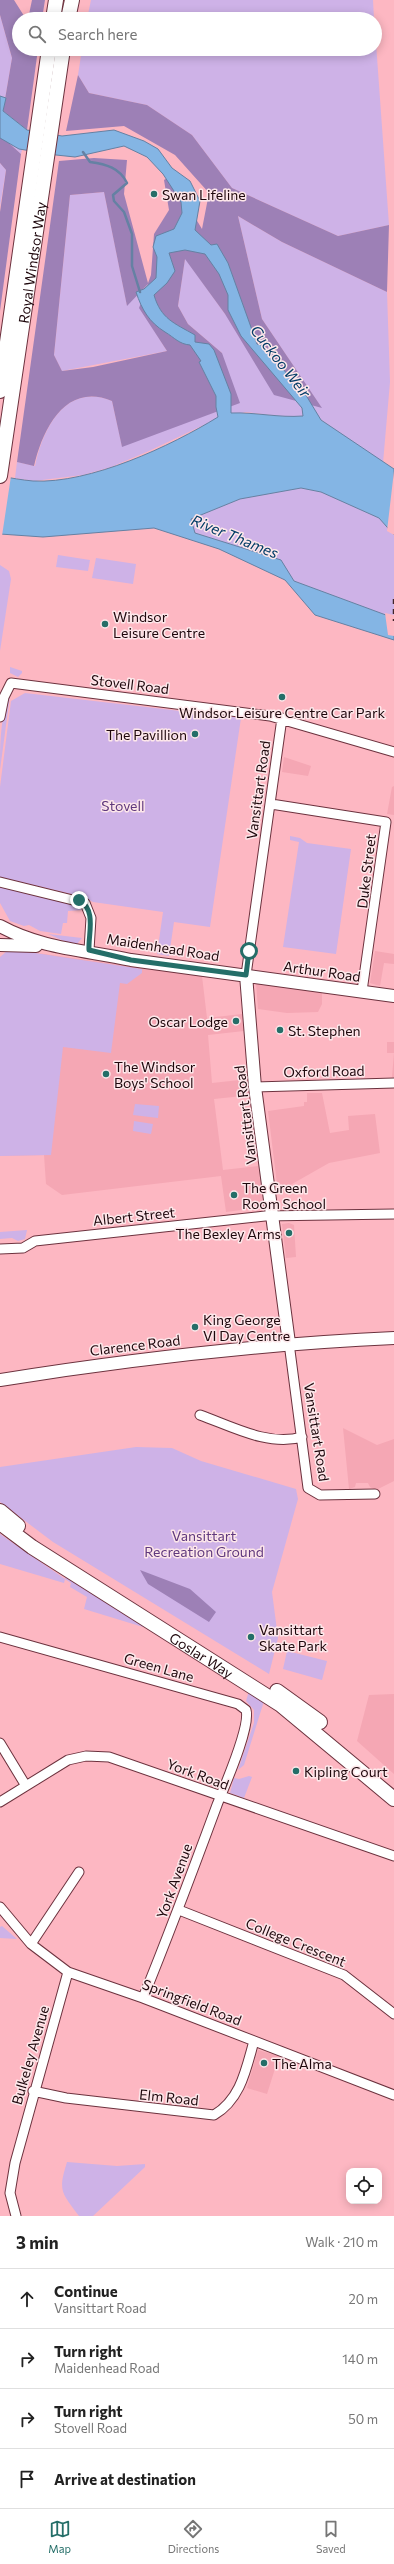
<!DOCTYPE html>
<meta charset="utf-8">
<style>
:root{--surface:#fff;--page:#f6f6f6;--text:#222;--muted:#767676;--line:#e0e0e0;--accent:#246e68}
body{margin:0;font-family:Commissioner,sans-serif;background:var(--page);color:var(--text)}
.controls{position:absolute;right:12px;bottom:12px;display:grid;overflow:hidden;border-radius:8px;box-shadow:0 2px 10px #0003}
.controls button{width:36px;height:36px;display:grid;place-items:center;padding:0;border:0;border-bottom:1px solid var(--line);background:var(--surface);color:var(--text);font:20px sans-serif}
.stop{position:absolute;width:12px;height:12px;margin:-9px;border:3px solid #246e68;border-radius:50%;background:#fff}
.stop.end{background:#246e68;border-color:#fff;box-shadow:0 1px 4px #0008}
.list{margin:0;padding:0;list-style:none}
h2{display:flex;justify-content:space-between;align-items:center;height:52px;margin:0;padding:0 16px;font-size:17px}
h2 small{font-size:13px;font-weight:400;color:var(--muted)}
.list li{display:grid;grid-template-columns:26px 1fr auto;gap:12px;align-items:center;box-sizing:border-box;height:60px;padding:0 16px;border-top:1px solid var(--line)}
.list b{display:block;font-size:15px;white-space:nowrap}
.list p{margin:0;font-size:13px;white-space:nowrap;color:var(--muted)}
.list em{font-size:13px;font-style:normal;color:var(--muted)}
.icon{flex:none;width:22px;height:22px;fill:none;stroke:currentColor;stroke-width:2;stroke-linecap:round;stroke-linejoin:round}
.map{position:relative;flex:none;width:394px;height:2216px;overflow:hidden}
.search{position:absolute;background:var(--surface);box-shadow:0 2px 10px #0003;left:12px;right:12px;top:12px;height:44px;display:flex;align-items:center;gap:10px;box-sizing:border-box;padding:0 14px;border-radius:22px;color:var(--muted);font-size:15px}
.sheet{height:292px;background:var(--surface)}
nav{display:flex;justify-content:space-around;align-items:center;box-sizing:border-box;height:56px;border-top:1px solid var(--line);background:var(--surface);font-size:11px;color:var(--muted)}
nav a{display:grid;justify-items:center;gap:2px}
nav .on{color:var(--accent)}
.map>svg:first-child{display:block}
</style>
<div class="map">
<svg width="394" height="2216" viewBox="0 0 394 2216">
<rect width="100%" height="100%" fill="#fdb7c2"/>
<path fill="#f5a7b4" d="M284 757 311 766 308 776 282 772Z
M394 786V815L387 814 392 787Z
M15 950 202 976 207 1018 242 1014 244 1031 208 1035 212 1083 249 1079 252 1095 214 1099 223 1170 258 1166 264 1207 226 1212 221 1176 62 1195 46 1184 44 1155 0 1156V957Z
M375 951 394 954V964L384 963 380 986 370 983Z
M256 983 322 993V1004L318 1012 287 1013 258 1009Z
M387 1042H394V1077H392L394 1053H387Z
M307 1093H322L330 1133 349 1130 348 1116 375 1114 380 1153 329 1163 278 1192 268 1111 304 1106V1102H307Z
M289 1223 294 1225 296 1257 286 1258 282 1224Z
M343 1428 377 1445 394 1439V1481L376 1490 370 1487 368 1483H356L355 1487 349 1489Z
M394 1694V1774L357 1741 369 1695Z
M258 2050 279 2056 267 2094 247 2088Z"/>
<path fill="#ceb2e7" d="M91 0H373L374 19H87Z
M0 15 12 58 3 111 27 130 21 154 0 135Z
M375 29 389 225 338 236 232 188 192 135 147 105 89 93 78 75 82 49H375Z
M0 163 6 170 0 207Z
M104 192 127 305 148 284 140 308 167 351 62 371 54 355 70 195Z
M238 216 282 242 387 292 390 382 383 463 317 417H287L246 412 210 422 149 451 111 467 83 475 34 481 15 478 17 462 35 466C43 428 66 382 112 401L122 446 222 353 188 324 178 306 185 258 225 314 321 407 262 319Z
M301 488 321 492 379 518 394 535V618L294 581 280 560 195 533 191 519 240 499Z
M58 555 90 560 88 571 56 567Z
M96 558 136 564 133 584 92 578Z
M0 565 9 571 11 579 0 651Z
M10 667 22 671V673L18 677 10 673Z
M25 693 241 718 210 927 174 922 169 956 157 954 163 912 93 902 84 897 0 877V787L11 701Z
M10 696 0 770C0 747 0 715 10 696Z
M290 836 300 838 307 843 351 849 336 954 283 947 299 842 290 840Z
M0 887 71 904 82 910 68 911 67 923H63L61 934 40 931 29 925 24 926 10 921 0 903Z
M48 934 82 938 77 944 66 942Z
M15 950 142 969V973L127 984 120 983 111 1053 63 1047 51 1155 0 1156V957L7 951Z
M135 1104 159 1106 158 1118 133 1115Z
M134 1121 153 1124 151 1134 133 1131Z
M27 1230 25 1239 18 1241 12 1238 0 1239V1232Z
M136 1447 172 1448 201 1461 296 1489 298 1499 272 1592 278 1638 269 1674 53 1542 0 1502V1467Z
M0 1534 65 1579 66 1576 145 1624 143 1627 84 1609 87 1597 70 1587 71 1583 65 1579 64 1583 0 1564Z
M287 1651 327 1661 322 1680 283 1669Z
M249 1691 264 1701 244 1765 238 1770 254 1723V1710L246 1701Z
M249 1776 252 1777 244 1798 230 1793 234 1778 239 1779Z
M2 1926 17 1939 0 1938V1927Z
M67 2162 117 2166 145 2164V2167L93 2216H79C61 2192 58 2191 67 2162Z"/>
<path fill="#9d80b6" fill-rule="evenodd" d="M0 0H14L26 19H19V49H38L27 130 3 111 12 58 0 15Z
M32 0H45L42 19H28Z
M78 75 89 93 147 105 192 135 232 188 338 236 389 225 387 292 282 242 238 216 262 319 322 408 274 395 225 314 185 259 178 306 188 324 222 353 240 403 122 447 112 401C66 382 43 428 34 466L17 462 59 161 94 158 127 160 124 194 148 283 151 275 154 234 169 210 164 180 170 176 202 229 209 193 175 155 124 126 66 131ZM104 192 127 306 148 284 139 308 167 351 93 367 62 371 54 355 70 195Z
M0 135 21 154 0 311V212L6 170 0 163Z
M140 1570 190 1589 216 1612 209 1622 148 1584Z"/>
<path fill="#84b5e4" stroke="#6581a3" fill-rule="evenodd" d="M0 96 6 98 3 111 27 130 62 136 114 130 144 141 158 149 172 168 190 181 200 201 195 230 211 245 217 244 228 263 257 344 264 346 297 386 301 387 321 420 394 469V535L379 518 321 492 301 488 240 499 191 519 195 533 281 560 294 581 394 618V640L315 615 285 580 219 549 154 528 43 537 0 534V476C11 478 22 480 33 481 90 484 171 446 218 417L216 407V396L199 362 201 361 190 345C179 344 175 338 165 332 149 322 142 310 136 292L144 289 156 278 157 257 153 247 156 236 174 229 182 213 181 202 163 174 147 157 124 146 75 157 56 155 19 149 0 138ZM185 250 205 254 219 274 228 295V310L241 336 302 408 303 416C279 418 255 412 231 413V394L214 350 209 344 195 342V335C174 323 161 319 154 295L167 283 175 271 169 253Z"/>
<path fill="#fdb7c2" d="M394 471V535L387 531Z
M0 474 11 476 2 536H0Z
M385 613 394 615V636L388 635Z"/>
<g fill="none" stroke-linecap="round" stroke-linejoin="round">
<path stroke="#6581a3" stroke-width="2.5" d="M83 152 90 162C106 164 120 168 127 183L113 195 114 201 124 212 132 234V266L140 292"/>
<defs>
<path id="street" d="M0 717 4 697 11 683 270 716 394 752
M271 804 386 822 362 991
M0 882 85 903 91 918 89 950
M246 975 282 718
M255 1087 394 1083
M0 1249 23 1248 35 1241 265 1216 394 1214
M289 1343 308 1488 320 1495 375 1494
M200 1415C231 1426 269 1447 302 1437
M0 1637 238 1704 246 1710C251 1727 224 1787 217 1805 193 1870 169 1934 143 1998
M0 1743 26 1786
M0 1802 68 1760 86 1756 109 1757 394 1856
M0 1907 31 1944 68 1972 143 1998 394 2095
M179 1910 344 1975 394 2014
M31 1944 79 1872
M33 2091 66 2098 214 2115C241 2099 246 2069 254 2041
M16 2216 10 2193 15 2163 68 1972"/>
<path id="secondary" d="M0 926C42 949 85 950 131 960L394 996
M0 945 36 946
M246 975 255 1087 289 1343
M0 1380C131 1359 261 1344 394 1338"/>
<g id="primary">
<path d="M53 19 56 0"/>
<path d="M68 19 72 0"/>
<path d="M0 391 49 49"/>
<path id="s1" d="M0 476 63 49"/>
<path d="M0 1511 18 1526"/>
<path id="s2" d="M0 1523 32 1547 281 1705 394 1799"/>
<path d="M277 1691 320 1722"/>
</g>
</defs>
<use href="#street" stroke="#6c323e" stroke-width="11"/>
<use href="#secondary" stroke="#6c323e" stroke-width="14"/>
<use href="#primary" stroke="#6c323e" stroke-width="16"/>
<use href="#street" stroke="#fff" stroke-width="9"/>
<use href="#secondary" stroke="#fff" stroke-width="12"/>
<use href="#primary" stroke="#fff" stroke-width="14"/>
<path stroke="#412329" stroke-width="2.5" stroke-dasharray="5 5" stroke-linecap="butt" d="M394 599V621"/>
</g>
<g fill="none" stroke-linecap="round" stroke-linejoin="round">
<path stroke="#246e68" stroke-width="5" d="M79 900C97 910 88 934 89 950L131 960 246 975 249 951"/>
</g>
<g fill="#246e68" stroke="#fde7ea" stroke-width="1.5">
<circle cx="154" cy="194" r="4"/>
<circle cx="105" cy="624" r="4"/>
<circle cx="282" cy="697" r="4"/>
<circle cx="195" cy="734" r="4"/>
<circle cx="236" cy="1021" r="4"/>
<circle cx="280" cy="1030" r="4"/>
<circle cx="106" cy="1074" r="4"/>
<circle cx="234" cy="1195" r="4"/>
<circle cx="289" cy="1233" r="4"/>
<circle cx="195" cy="1327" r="4"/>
<circle cx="251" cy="1637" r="4"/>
<circle cx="296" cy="1771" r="4"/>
<circle cx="264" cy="2063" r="4"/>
</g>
<g text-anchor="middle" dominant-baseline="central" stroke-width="3" stroke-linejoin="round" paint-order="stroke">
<g font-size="14" fill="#1e070c" stroke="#fde7ea" text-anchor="start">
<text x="162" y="194">Swan Lifeline</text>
<text x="113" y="616">Windsor<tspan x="113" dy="16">Leisure Centre</tspan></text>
<text x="282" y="712" text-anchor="middle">Windsor Leisure Centre Car Park</text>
<text x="187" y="734" text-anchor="end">The Pavillion</text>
<text x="228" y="1021" text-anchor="end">Oscar Lodge</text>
<text x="288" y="1030">St. Stephen</text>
<text x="114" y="1066">The Windsor<tspan x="114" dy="16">Boys' School</tspan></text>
<text x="242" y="1187">The Green<tspan x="242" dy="16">Room School</tspan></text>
<text x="281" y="1233" text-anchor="end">The Bexley Arms</text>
<text x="203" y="1319">King George<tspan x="203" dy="16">VI Day Centre</tspan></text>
<text x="259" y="1629">Vansittart<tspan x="259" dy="16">Skate Park</tspan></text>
<text x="304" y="1771">Kipling Court</text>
<text x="272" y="2063">The Alma</text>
</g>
<g font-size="14" fill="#1e070c" stroke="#fde7ea">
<text stroke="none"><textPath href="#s1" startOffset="216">Royal Windsor Way</textPath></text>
<text transform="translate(130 684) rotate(7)">Stovell Road</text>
<text transform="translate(258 790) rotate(-82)">Vansittart Road</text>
<text transform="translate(366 871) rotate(-83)">Duke Street</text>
<text transform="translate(163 947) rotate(9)">Maidenhead Road</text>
<text transform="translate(322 971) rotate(8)">Arthur Road</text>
<text transform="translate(324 1071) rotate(-1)">Oxford Road</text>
<text transform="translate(245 1115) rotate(-97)">Vansittart Road</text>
<text transform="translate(134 1216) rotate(-6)">Albert Street</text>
<text transform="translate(135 1345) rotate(-7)">Clarence Road</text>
<text transform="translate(317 1432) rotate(81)">Vansittart Road</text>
<text stroke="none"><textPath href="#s2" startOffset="241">Goslar Way</textPath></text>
<text transform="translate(159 1667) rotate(16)">Green Lane</text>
<text transform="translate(198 1774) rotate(20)">York Road</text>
<text transform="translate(174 1881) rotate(-70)">York Avenue</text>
<text transform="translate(296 1942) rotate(22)">College Crescent</text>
<text transform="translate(192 2002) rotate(21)">Springfield Road</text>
<text transform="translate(30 2055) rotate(-74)">Bulkeley Avenue</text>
<text transform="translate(169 2097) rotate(6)">Elm Road</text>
</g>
<g font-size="14" fill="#5f387d" stroke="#fde7ea">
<text x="123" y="805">Stovell</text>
<text x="204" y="1535">Vansittart<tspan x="204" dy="16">Recreation Ground</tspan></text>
</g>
<g font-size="15" font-style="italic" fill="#033c67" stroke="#fde7ea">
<text transform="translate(281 361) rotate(52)">Cuckoo Weir</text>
<text transform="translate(235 536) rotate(22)">River Thames</text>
</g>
</g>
</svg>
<div class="controls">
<button><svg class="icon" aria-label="locate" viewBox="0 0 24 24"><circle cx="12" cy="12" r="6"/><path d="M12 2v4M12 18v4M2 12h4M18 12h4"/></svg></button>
</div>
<div class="stop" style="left:249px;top:951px"></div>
<div class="stop end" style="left:79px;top:900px"></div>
<div class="search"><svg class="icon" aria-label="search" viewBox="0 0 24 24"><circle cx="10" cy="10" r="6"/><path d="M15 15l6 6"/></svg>Search here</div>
</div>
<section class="sheet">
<h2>3 min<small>Walk · 210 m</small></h2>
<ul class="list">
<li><svg class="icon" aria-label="ahead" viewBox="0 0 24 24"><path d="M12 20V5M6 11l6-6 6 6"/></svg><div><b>Continue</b><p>Vansittart Road</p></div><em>20 m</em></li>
<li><svg class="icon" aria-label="right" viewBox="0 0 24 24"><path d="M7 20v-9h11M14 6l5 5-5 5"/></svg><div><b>Turn right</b><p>Maidenhead Road</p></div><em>140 m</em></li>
<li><svg class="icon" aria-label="right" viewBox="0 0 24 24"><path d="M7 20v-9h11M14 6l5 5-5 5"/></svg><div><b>Turn right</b><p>Stovell Road</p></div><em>50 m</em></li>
<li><svg class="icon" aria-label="arrive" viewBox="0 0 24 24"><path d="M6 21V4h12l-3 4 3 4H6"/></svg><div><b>Arrive at destination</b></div></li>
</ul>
</section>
<nav>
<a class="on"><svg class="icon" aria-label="map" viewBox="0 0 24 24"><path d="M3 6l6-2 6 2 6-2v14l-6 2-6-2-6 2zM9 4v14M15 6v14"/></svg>Map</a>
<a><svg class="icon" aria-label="directions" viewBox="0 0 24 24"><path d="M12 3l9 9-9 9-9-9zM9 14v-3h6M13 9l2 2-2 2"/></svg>Directions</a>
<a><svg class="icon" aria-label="saved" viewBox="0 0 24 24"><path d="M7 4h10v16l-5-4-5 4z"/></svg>Saved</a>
</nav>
